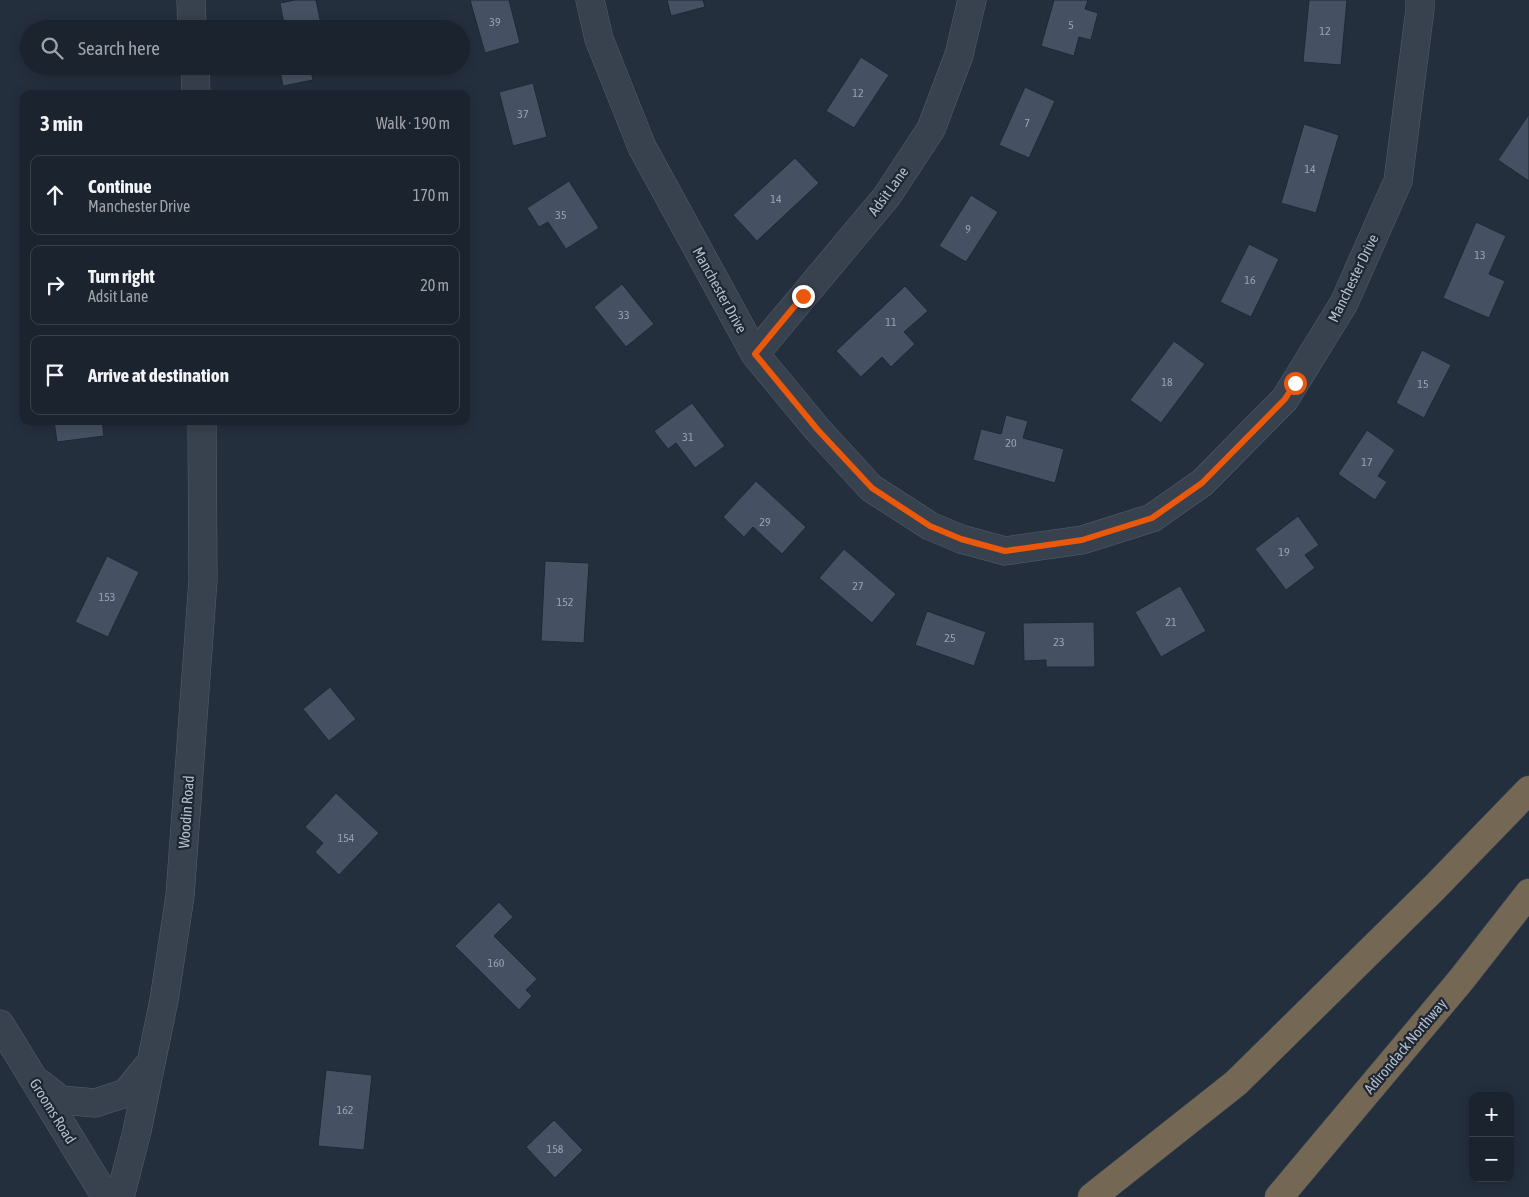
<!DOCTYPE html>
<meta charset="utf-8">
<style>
:root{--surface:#1b232e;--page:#242b36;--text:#f1f3f6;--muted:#a0a4aa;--line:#39404a}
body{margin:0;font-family:"Asap Condensed",sans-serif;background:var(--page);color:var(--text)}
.controls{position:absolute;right:15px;bottom:15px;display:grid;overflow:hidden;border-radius:10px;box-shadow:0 2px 12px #0003}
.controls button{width:45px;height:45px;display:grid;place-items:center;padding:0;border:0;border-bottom:1px solid var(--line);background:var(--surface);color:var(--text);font:25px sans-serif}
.stop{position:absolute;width:15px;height:15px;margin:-11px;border:4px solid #ea580c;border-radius:50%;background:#fff}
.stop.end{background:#ea580c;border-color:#fff;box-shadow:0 1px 5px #0008}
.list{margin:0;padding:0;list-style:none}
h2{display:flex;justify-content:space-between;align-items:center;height:65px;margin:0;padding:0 20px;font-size:21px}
h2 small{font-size:16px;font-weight:400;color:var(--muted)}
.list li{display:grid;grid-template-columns:32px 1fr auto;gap:15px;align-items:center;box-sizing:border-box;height:80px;margin:0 10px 10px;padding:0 10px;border:1px solid var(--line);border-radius:10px}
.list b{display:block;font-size:19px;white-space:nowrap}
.list p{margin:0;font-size:16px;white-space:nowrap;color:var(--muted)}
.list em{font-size:16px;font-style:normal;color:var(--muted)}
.icon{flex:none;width:28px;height:28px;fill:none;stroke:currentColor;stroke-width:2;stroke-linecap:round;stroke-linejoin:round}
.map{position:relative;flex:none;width:1529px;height:1197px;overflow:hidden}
.search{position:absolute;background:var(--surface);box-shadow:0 2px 12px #0003;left:20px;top:20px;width:450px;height:55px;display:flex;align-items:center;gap:12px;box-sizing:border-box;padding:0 18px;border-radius:28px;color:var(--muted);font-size:19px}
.panel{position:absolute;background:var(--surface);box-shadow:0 2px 12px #0003;left:20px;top:90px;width:450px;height:335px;border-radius:10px}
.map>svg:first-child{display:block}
</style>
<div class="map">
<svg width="1529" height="1197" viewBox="0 0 1529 1197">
<rect width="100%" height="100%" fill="#242f3e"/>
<path fill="#455162" stroke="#1f2835" d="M295 0H316L322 29H285L280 3Z
M470 0H509L520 43 485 53Z
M667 0H703L705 7 671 16Z
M1054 0H1088L1085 9 1098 13 1091 40 1079 37 1074 56 1041 46Z
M1309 0H1347L1341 65 1303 62Z
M861 57 889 75 854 128 826 111Z
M279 66H310L313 80 283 86Z
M533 83 547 137 513 146 499 92Z
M1025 87 1055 101 1029 158 999 145Z
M1529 114V181L1498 160Z
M1304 124 1339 135 1316 213 1281 203Z
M795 158 819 183 757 241 733 215Z
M569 181 599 228 566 249 548 222 539 227 527 208Z
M971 195 998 212 966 262 939 246Z
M1476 222 1506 236 1489 274 1505 281 1489 318 1443 298Z
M1249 244 1279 259 1251 317 1220 302Z
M622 284 654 324 626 347 594 307Z
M905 286 928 311 904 332 915 344 891 367 882 357 861 377 836 351Z
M1174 341 1205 364 1161 423 1130 400Z
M1422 350 1451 365 1424 418 1396 403Z
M692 403 725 446 695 468 676 443 668 449 654 431Z
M1006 415 1028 421 1023 438 1064 449 1055 483 973 460 981 429 1001 434Z
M54 421H102L104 436 57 442Z
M1367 430 1395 450 1378 476 1387 482 1375 500 1338 474Z
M756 481 806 527 782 554 753 527 744 537 723 517Z
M1298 516 1319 545 1305 555 1315 568 1286 590 1255 549Z
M844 549 896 594 872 623 819 578Z
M107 556 139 572 108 637 75 622Z
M545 561 589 563 584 643 541 641Z
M1180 586 1206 631 1161 657 1135 612Z
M927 611 986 632 974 666 915 645Z
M1094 622 1095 667H1046V660L1024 661 1023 623Z
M330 687 356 719 329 741 303 709Z
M336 793 379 833 339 875 315 852 323 843 305 827Z
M499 902 513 917 494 936 537 979 526 990 532 996 519 1010 455 946Z
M326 1070 372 1075 364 1150 318 1146Z
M554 1120 583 1150 555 1178 526 1147Z"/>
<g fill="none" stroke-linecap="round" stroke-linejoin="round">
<defs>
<path id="minor" d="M191 0 192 29
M590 0 599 39 642 147 755 354 817 429 871 488 930 526 961 539 1005 551 1082 540 1152 518 1202 483 1285 399 1344 303 1398 181 1420 9V0
M195 66 196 94
M755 354 887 196 931 129 959 55 972 0
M0 1024 106 1197
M39 1083 61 1100 95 1103 126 1093 148 1066
M120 1197 137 1131 164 1000 180 896 203 580 202 421"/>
<path id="highway" d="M1092 1197 1236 1083 1434 888 1529 790
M1279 1197 1461 980 1529 893"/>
</defs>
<use href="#minor" stroke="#565f6c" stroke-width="29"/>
<use href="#highway" stroke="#434c59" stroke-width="29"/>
<use href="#minor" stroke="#38414e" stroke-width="28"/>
<use href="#highway" stroke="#746855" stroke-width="28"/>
</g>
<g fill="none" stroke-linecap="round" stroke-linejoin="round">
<path stroke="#ea580c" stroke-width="6" d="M803 296 755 354 817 429 872 488 930 526 961 539 1005 551 1082 540 1152 518 1202 483 1285 399 1295 383"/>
</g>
<g text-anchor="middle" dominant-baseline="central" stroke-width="4.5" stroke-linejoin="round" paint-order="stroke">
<g font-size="12" fill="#98a1af">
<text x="495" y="22">39</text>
<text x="1071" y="25">5</text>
<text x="1325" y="31">12</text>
<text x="858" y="93">12</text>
<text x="523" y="114">37</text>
<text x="1027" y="123">7</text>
<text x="1310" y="169">14</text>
<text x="776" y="199">14</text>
<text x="561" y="215">35</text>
<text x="968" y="229">9</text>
<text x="1480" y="255">13</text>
<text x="1250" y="280">16</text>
<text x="624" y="315">33</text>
<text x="891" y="322">11</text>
<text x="1167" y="382">18</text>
<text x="1423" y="384">15</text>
<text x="688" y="437">31</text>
<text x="1011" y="443">20</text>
<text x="1367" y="462">17</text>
<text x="765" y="522">29</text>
<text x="1284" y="552">19</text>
<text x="858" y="586">27</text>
<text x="107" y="597">153</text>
<text x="565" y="602">152</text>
<text x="1171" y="622">21</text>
<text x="950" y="638">25</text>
<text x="1059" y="642">23</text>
<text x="346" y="838">154</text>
<text x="496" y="963">160</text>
<text x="345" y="1110">162</text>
<text x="555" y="1149">158</text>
</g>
<g font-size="15" fill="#b4bcc9" stroke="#1d2633">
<text transform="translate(888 191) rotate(-54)">Adsit Lane</text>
<text transform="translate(1353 278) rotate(-64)">Manchester Drive</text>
<text transform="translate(720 290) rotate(61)">Manchester Drive</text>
<text transform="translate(186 812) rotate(-86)">Woodin Road</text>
<text transform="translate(1405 1046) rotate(-50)">Adirondack Northway</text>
<text transform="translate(53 1111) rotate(58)">Grooms Road</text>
</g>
</g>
</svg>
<div class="controls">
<button>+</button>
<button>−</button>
</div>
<div class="stop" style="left:1295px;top:383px"></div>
<div class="stop end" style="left:803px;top:296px"></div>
<div class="search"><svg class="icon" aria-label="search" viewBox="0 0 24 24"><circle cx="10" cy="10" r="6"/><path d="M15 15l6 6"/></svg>Search here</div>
<section class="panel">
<h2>3 min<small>Walk · 190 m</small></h2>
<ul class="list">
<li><svg class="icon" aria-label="ahead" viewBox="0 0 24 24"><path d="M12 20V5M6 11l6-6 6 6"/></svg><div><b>Continue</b><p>Manchester Drive</p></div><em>170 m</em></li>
<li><svg class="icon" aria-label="right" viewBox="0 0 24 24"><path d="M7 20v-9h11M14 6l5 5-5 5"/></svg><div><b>Turn right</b><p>Adsit Lane</p></div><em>20 m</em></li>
<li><svg class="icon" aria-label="arrive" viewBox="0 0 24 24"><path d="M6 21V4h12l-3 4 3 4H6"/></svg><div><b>Arrive at destination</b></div></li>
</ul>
</section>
</div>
